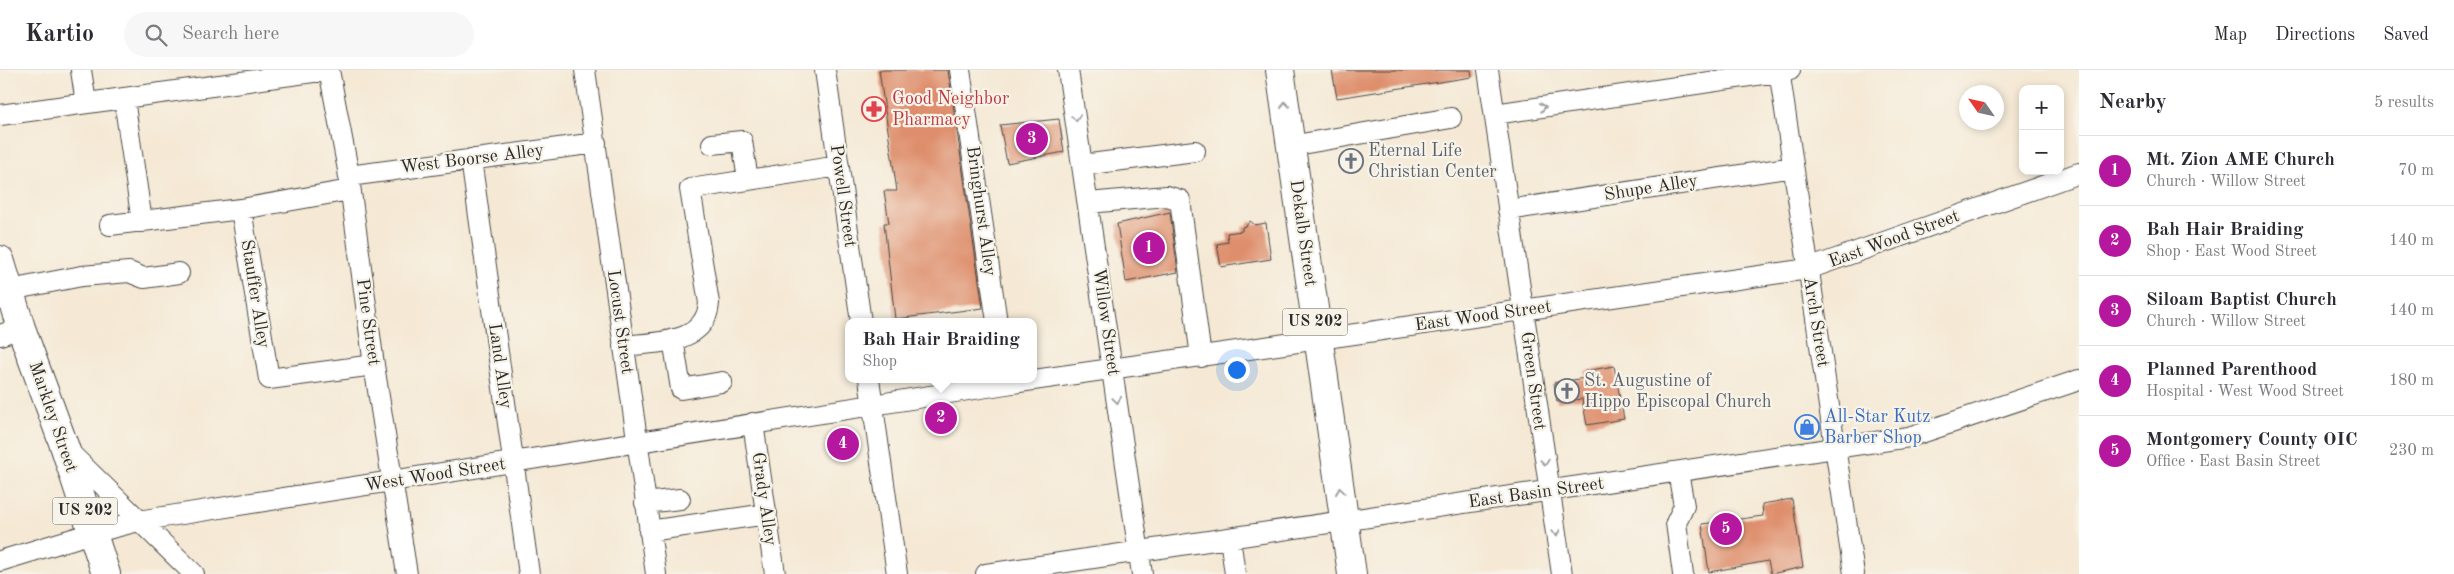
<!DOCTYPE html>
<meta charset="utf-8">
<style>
:root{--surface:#fff;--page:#f7f7f7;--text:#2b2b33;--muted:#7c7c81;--line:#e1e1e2;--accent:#b5179e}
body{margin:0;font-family:"Old Standard TT",serif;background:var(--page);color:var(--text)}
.controls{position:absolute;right:15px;top:15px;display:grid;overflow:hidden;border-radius:10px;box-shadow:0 2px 8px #0003}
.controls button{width:45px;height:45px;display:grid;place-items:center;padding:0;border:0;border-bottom:1px solid var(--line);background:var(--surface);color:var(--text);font:25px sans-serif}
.compass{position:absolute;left:1959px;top:15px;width:45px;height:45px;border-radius:50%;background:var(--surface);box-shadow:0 2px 8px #0003;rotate:304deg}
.you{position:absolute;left:1236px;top:299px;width:18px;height:18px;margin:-12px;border:4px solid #fff;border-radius:50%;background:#1a73e8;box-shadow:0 0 0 8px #1a73e833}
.badge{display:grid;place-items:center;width:32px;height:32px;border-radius:50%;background:var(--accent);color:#fff;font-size:16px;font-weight:700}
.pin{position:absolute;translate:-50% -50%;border:2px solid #fff;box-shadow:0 1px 5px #0006}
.popup{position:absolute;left:845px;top:248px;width:192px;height:65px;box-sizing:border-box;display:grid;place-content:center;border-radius:10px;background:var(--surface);filter:drop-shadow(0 1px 4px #0005);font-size:16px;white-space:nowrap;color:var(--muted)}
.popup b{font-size:19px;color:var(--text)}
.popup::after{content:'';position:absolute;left:50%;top:100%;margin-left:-10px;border:10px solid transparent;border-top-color:var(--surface)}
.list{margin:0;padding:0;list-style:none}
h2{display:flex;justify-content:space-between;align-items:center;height:65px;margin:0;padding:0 20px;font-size:21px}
h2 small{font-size:16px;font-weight:400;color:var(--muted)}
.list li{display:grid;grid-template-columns:32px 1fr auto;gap:15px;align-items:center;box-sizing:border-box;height:70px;padding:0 20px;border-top:1px solid var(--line)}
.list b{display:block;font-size:19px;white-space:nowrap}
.list p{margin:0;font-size:16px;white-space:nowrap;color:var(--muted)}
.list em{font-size:16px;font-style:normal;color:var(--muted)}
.icon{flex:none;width:28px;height:28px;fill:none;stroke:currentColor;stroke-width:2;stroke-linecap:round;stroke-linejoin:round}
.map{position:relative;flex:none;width:2079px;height:504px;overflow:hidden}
header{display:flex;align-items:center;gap:30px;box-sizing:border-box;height:70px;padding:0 25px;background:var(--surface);border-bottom:1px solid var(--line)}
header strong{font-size:24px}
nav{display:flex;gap:28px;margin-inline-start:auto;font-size:18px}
.search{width:350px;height:45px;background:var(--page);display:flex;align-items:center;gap:12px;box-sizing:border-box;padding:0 18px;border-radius:28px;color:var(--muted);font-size:19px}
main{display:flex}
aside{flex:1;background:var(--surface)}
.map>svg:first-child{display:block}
</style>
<header>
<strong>Kartio</strong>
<div class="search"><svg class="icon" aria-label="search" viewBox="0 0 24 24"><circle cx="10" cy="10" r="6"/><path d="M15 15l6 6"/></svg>Search here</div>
<nav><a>Map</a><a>Directions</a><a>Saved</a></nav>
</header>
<main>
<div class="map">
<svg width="2079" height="504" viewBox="0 0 2079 504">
<rect width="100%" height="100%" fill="#f7f3e8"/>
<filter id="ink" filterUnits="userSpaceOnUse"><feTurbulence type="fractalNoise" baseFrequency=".02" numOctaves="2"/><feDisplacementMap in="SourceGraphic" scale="10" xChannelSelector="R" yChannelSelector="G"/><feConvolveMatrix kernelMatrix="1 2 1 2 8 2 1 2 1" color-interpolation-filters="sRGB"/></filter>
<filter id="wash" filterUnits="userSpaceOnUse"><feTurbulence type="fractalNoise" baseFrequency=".0096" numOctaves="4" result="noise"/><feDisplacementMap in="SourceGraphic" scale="20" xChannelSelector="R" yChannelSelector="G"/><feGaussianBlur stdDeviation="1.12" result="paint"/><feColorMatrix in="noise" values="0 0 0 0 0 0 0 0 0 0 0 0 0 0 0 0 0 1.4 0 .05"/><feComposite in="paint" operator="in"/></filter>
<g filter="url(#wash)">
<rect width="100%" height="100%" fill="#f5e9d5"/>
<g id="blocks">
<path fill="#de8e6c" d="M879 0H948L983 238 895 249 884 153H889L884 121H897Z
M1332 0H1471L1472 7 1337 28Z
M1059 49 1064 82 1007 93 1000 55Z
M1170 142 1178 202 1126 212 1117 154Z
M1250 151 1255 155 1266 153 1271 189 1221 197 1217 174 1228 172 1227 163 1242 161V157L1246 156Z
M1614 296 1624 349 1587 355 1582 329 1557 332 1554 313 1585 308V301Z
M1792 429 1803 497 1771 504 1768 491 1709 502 1702 454 1763 446 1762 434Z"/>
</g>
</g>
<g filter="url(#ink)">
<use href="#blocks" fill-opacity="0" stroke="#494844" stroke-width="1"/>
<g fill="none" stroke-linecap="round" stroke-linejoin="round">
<defs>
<path id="minor" d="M81 0 86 33
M329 0 348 100 374 295 407 504
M585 0 656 504
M825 0 861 252
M960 0 997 252
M1068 0 1142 504
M1488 0 1562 504
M1779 0 1854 504
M124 29 142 152
M1495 44 1790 0
M0 45 328 0
M712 74 742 71 748 110
M1290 76 1451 48
M471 89 529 504
M1082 95 1195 81
M349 106 596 73
M1088 133 1167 126 1180 130 1201 287
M241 139 269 309 374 295
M1508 140 1793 97
M110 155 241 139 350 120
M10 220 82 206 129 202 144 208 179 203
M0 265 21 258
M673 269 681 319 722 312
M623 276C655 272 706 275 709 233L690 119 839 96
M869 309 897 504
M753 353 775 504
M67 380 194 504
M1678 402 1684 436 1676 453 1683 504
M645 433 680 429
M649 461 767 444
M1230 468 1235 504
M0 491 92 463 138 451 1006 314 1808 199 2079 103
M986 504 1909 367 2079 310"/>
<path id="highway" d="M1280 0 1352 504
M0 190 21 258 65 378 106 504"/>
</defs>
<use href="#minor" stroke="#494844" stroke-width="22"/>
<use href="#highway" stroke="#494844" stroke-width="30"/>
<use href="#minor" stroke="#fff" stroke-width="20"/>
<use href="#highway" stroke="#fff" stroke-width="28"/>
</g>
<defs><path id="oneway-chevron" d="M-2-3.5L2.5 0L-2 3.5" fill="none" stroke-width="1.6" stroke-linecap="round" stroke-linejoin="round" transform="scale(1.25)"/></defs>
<g stroke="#a0a0a0">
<use href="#oneway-chevron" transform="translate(1285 35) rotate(-98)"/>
<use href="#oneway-chevron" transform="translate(1543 37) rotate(-9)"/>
<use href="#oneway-chevron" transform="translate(1076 48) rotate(82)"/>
<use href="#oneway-chevron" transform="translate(1117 330) rotate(82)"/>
<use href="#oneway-chevron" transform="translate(1545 392) rotate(82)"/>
<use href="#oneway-chevron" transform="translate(1340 421) rotate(-98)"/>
<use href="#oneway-chevron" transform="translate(1556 463) rotate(81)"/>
</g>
</g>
<defs>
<symbol id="pharmacy-ring" viewBox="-11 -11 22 22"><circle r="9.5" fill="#f7f3e8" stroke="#e0444e" stroke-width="1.5"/><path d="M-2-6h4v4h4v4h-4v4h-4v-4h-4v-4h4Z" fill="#e0444e"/></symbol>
<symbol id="church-ring" viewBox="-11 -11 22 22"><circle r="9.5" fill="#f7f3e8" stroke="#6b7280" stroke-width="1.5"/><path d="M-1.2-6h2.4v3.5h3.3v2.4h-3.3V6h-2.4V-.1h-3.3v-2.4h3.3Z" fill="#6b7280"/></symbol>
<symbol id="shop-ring" viewBox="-11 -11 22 22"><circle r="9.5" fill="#f7f3e8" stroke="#3f7fe0" stroke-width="1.5"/><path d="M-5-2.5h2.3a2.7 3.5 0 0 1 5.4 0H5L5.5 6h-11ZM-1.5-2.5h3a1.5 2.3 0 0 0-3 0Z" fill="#3f7fe0"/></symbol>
</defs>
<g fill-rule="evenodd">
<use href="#pharmacy-ring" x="860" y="25" width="28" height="28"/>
<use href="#church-ring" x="1337" y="77" width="28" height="28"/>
<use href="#church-ring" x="1553" y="307" width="28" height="28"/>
<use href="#shop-ring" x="1793" y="343" width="28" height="28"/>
</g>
<g text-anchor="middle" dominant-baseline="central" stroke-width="4.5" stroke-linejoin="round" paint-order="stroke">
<g fill="#f7f3e8" stroke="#686764" stroke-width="1">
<rect x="1282.5" y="238.5" width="65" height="27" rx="4"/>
<rect x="52.5" y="427.5" width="65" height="27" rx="4"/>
</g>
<g font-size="16" font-weight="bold" fill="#2b2b2b">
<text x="1315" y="252">US 202</text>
<text x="85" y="441">US 202</text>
</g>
<g font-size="18" fill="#be3a42" stroke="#f7f3e8" text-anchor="start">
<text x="892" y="29">Good Neighbor<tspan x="892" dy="21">Pharmacy</tspan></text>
</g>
<g font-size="18" fill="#5b616d" stroke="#f7f3e8" text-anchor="start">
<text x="1368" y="81">Eternal Life<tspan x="1368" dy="21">Christian Center</tspan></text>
<text x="1584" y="311">St. Augustine of<tspan x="1584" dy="21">Hippo Episcopal Church</tspan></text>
</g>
<g font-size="18" fill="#2b2b2b" stroke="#f7f3e8">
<text transform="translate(472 89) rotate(-7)">West Boorse Alley</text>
<text transform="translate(1651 118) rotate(-9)">Shupe Alley</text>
<text transform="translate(843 126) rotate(82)">Powell Street</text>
<text transform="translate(981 141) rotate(82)">Bringhurst Alley</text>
<text transform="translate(1303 163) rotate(82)">Dekalb Street</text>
<text transform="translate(1894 169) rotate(-20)">East Wood Street</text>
<text transform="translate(255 224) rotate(81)">Stauffer Alley</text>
<text transform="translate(1483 246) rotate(-8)">East Wood Street</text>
<text transform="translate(368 252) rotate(82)">Pine Street</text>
<text transform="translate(620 252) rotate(82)">Locust Street</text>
<text transform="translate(1106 252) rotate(82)">Willow Street</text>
<text transform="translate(1816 252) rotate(81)">Arch Street</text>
<text transform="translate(500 296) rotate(82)">Land Alley</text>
<text transform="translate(1533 311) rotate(82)">Green Street</text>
<text transform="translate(53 347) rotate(71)">Markley Street</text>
<text transform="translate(435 405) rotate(-9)">West Wood Street</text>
<text transform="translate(1536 423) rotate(-8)">East Basin Street</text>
<text transform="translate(764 429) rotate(82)">Grady Alley</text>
</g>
<g font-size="18" fill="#366cbe" stroke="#f7f3e8" text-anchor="start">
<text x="1824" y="347">All-Star Kutz<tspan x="1824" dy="21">Barber Shop</tspan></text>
</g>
</g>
</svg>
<div class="controls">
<button>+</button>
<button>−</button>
</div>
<svg class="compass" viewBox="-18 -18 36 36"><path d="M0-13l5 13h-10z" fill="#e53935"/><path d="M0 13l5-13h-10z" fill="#7c7c81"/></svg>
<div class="you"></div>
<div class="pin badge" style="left:1149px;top:178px">1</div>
<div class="pin badge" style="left:941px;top:348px">2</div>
<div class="popup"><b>Bah Hair Braiding</b>Shop</div>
<div class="pin badge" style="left:1032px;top:69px">3</div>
<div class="pin badge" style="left:843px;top:374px">4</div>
<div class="pin badge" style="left:1726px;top:459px">5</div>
</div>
<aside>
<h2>Nearby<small>5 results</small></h2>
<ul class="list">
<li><span class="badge">1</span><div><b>Mt. Zion AME Church</b><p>Church · Willow Street</p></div><em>70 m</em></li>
<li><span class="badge">2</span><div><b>Bah Hair Braiding</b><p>Shop · East Wood Street</p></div><em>140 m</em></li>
<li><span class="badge">3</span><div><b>Siloam Baptist Church</b><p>Church · Willow Street</p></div><em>140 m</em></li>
<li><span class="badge">4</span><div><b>Planned Parenthood</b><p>Hospital · West Wood Street</p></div><em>180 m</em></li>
<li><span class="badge">5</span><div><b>Montgomery County OIC</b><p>Office · East Basin Street</p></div><em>230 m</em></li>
</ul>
</aside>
</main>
